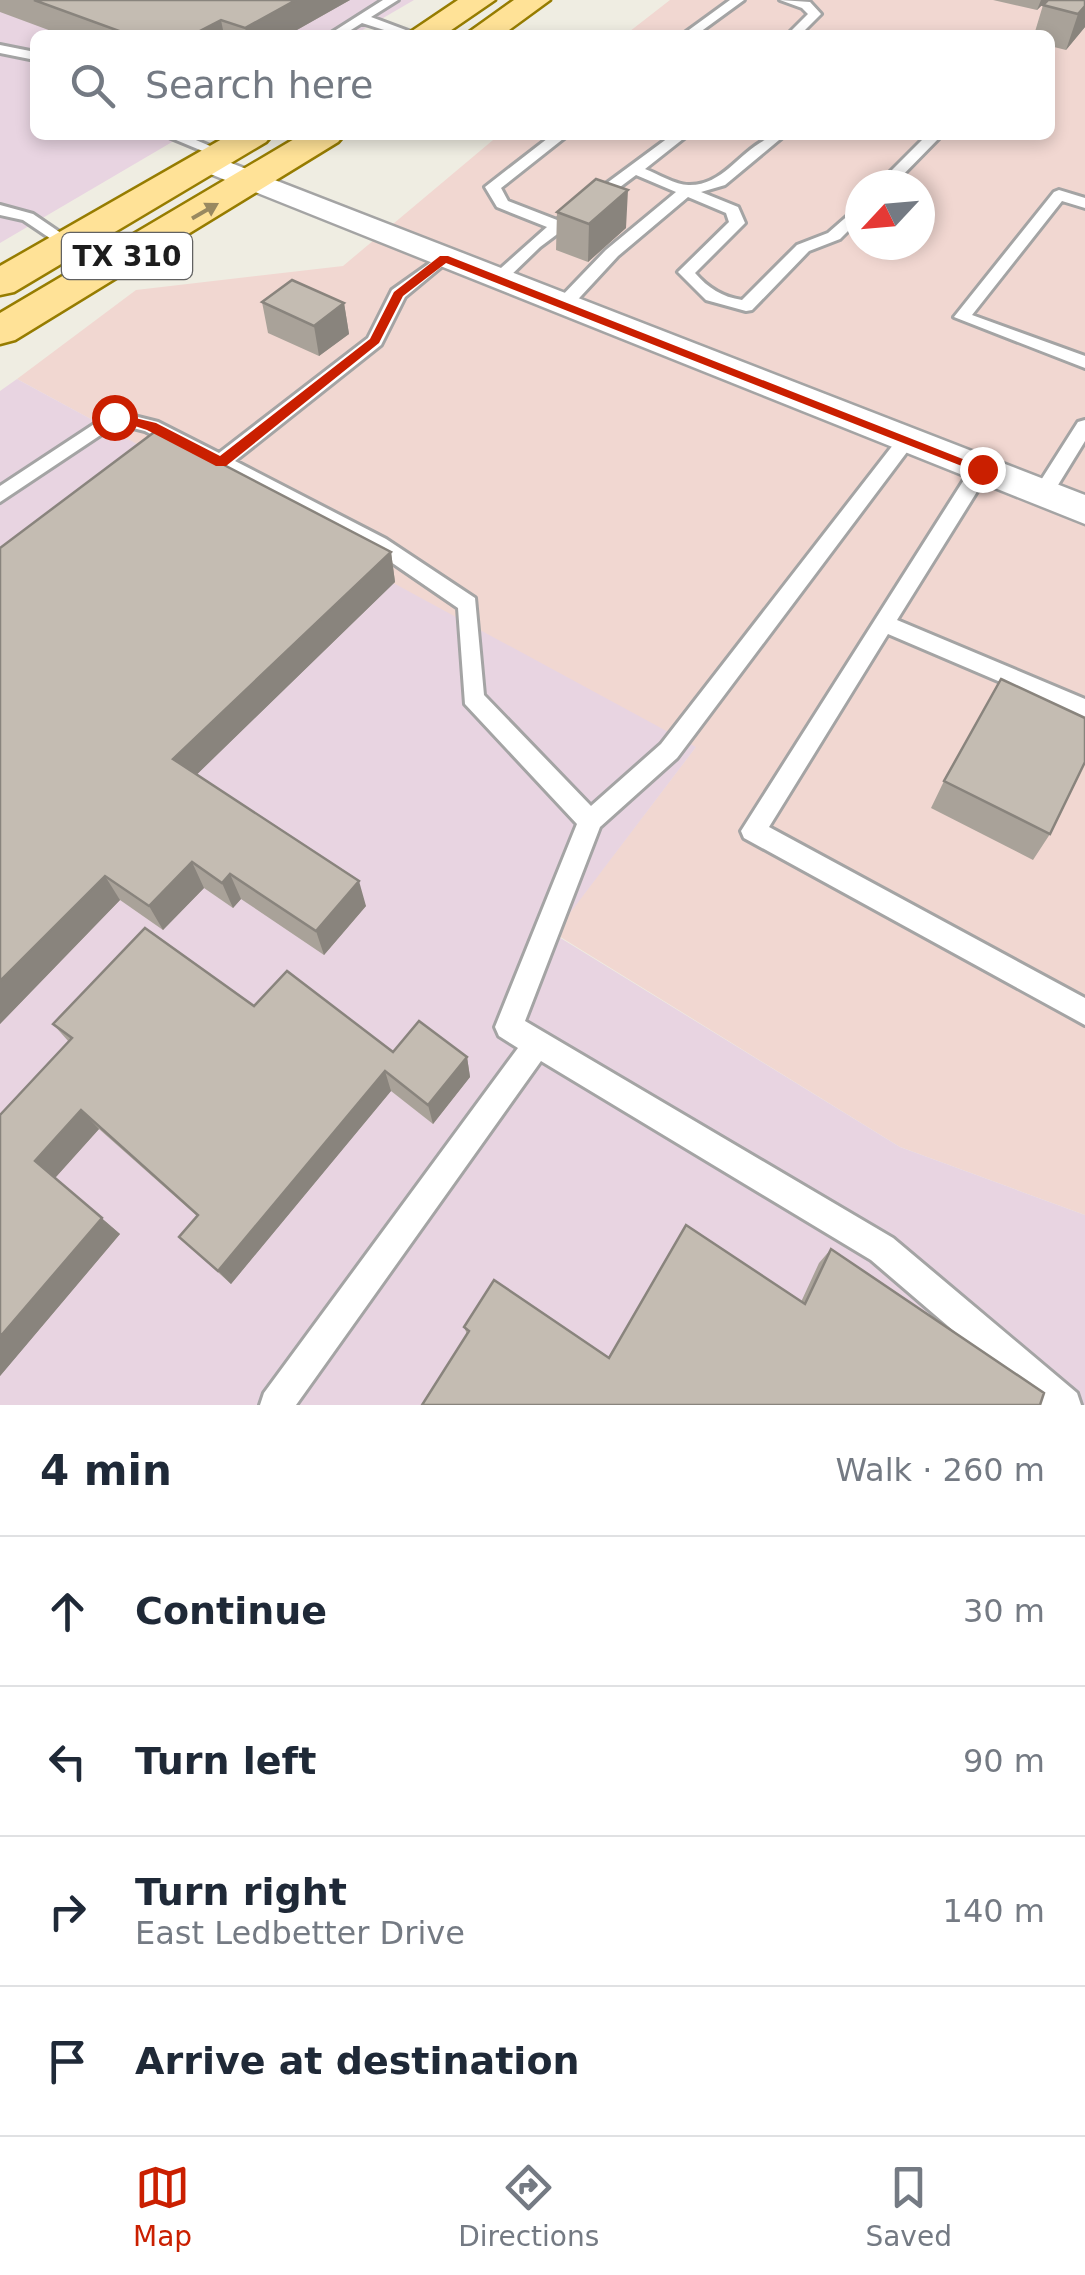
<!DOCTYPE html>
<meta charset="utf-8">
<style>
:root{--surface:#fff;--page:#f2f2f3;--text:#1f2937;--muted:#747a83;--line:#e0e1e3;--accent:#ca1f00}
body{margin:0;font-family:"DejaVu Sans",sans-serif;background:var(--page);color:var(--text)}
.compass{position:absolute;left:845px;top:170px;width:90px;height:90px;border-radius:50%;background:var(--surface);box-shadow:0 5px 15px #0003;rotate:244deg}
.stop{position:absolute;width:30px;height:30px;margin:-22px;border:8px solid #ca1f00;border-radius:50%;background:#fff}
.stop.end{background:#ca1f00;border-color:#fff;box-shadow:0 2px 10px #0008}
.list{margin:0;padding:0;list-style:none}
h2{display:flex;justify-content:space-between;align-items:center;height:130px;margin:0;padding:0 40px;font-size:42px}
h2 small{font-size:32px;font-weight:400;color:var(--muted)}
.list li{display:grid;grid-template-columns:65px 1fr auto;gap:30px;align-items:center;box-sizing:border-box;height:150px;padding:0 40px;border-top:2px solid var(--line)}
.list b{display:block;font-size:38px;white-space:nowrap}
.list p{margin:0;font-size:32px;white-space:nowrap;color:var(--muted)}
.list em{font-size:32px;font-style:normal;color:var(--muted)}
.icon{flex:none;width:55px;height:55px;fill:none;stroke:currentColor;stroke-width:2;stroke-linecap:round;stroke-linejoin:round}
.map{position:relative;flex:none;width:1085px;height:1405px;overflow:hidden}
.search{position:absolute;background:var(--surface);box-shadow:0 5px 15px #0003;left:30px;right:30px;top:30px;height:110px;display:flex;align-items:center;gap:25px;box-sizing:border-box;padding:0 35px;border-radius:15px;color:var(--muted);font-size:38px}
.sheet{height:730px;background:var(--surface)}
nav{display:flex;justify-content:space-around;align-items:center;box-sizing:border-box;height:140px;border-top:2px solid var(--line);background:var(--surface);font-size:28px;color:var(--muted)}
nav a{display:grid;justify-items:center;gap:5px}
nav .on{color:var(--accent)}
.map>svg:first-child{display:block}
</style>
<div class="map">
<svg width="1085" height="1405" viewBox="0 0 1085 1405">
<rect width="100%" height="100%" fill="#efede2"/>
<path fill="#f1d7d1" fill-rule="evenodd" d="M670 0H1085V1215L900 1147 554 933 695 748 17 379 136 290 343 266 499 135H1050V35H625ZM860 185H920V245H860Z"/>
<path fill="#e8d4e1" d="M0 0H414L354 35H35V135H184L0 243Z
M17 379 696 747 554 934 900 1147 1085 1215V1405H0V391Z"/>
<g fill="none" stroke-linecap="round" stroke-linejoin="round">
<defs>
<path id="lane" d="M383 0H398L371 17 419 35H400L362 23 343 35H328Z
M730 0H744L696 35H682Z
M780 0 810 2 821 14 800 35H787L808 14 802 8Z
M0 45 35 52V60L0 53Z
M164 135H184L229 154 217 157Z
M552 135H568L501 188 508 201 557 220 672 135H688L645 169C658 174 677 186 690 185 730 185 747 135 785 135L725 185 701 192 738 207 745 223 695 273C708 288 722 297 742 300L797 245 828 233 860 205V219L840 239 809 251 752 310 746 311 706 300 678 272 729 222 726 213 688 197 618 256 569 309H557V301L606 250 676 192 636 175 540 247 504 282H492V276L547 227 497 207 485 187Z
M927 135H942L893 185H877Z
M1059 190 1085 198V208L1062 201 972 315 1085 356V368L954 317 1054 192Z
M0 205 33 214 77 244 63 247 23 220 0 215Z
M444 253 452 258 405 297 381 345 235 461 386 539 475 598 484 695 591 806 661 744 900 436H914L916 440 677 758 600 827 525 1021 893 1238 1077 1393 1081 1405H1040L871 1260 541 1061 296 1405H260L264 1393 518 1048 499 1036 495 1027 577 824 465 704 458 608 372 549 145 431 117 424 0 502V486L114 411 158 422 219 453 368 338 392 290Z
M1085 420V441L1050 498H1036L1033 493 1036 488 1078 422Z
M981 462 991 469 897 620 1085 699V718L888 634 769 827 1085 998V1025L744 838 741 831 974 464Z"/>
<path id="street" d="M208 154 1085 495V524L198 169 193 163 198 157Z"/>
<path id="primary" d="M458 0H495L444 35H406Z
M514 0H550L502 35H465Z
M229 135H272L266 142 14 292 0 295V266Z
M301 135H344L338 142 15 340 0 344V313Z"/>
</defs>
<use href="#lane" stroke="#a4a4a4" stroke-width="6"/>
<use href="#street" stroke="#a4a4a4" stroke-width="5"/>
<use href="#primary" stroke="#967c00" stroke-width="5"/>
<use href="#lane" fill="#fff" fill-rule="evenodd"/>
<use href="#street" fill="#fff" fill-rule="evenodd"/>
<use href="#primary" fill="#ffe297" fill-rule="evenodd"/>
</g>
<path fill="#a9a299" d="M0 0H350L288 35H62L0 12Z
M993 0H1047L1037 10Z
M1085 0V27L1066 50 1050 46V35H1034L1043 5Z
M557 212 626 228 588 262 556 250Z
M262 302 344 303 349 334 319 356 268 333Z
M0 548 391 552 395 582 196 775 366 906 324 955 241 899 233 908 204 888 163 930 120 900 0 1024Z
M944 781 1050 834 1033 860 931 808Z
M254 1006 393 1052 467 1057 470 1077 433 1124 391 1091 231 1284 179 1237 197 1216 99 1129 55 1178 120 1234 0 1376V1115L69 1042 53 1024Z
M831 1249 1040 1405H422L467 1334 464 1327 609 1358 801 1302 819 1263Z"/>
<path fill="#89847d" d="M296 0H350L288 35H247L245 28Z
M1041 0H1047L1037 10Z
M1085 6V27L1066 50 1078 14Z
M221 20 224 35H192Z
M628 190 626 228 588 262 589 224Z
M344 303 349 334 319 356 314 326Z
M391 552 395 582 185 786 173 759Z
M192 862 204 888 163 930 149 906Z
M230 874 241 899 233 908 222 883Z
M105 876 120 900 0 1024V981Z
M359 881 366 906 324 955 316 931Z
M467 1057 470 1077 433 1124 428 1105Z
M385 1071 391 1091 231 1284 218 1271Z
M81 1110 99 1129 55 1178 120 1234 0 1376V1337L35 1161Z"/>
<path fill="#c4bcb2" stroke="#89847d" stroke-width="2.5" d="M34 0H296L245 28 221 20 192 35H130Z
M1048 0H1085V6L1078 14 1043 5Z
M596 179 628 190 589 224 557 212Z
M292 280 344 303 314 326 262 302Z
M157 430 391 552 173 759 359 881 316 931 230 874 222 883 192 862 149 906 105 876 0 981V548Z
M1001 679 1085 718V762L1050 834 944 781Z
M145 928 254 1006 287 971 393 1052 419 1021 467 1057 428 1105 385 1071 218 1271 179 1237 198 1215 81 1110 35 1161 102 1218 0 1337V1115L72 1038 53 1024Z
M686 1225 805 1304 831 1249 1044 1393 1040 1405H422L469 1331 464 1327 494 1280 609 1358Z"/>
<defs><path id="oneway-solid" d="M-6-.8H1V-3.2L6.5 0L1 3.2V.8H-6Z" transform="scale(2.5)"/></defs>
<use fill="#998960" href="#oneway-solid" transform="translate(205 211) rotate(-30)"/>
<path fill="#ca1f00" d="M440 256H448L988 469 977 472 446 263 403 296 379 343 226 466H216L147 430 108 417 114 413 156 423 220 456 370 339 394 292Z"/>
<g text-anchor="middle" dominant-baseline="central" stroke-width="10" stroke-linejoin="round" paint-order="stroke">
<rect fill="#fff" stroke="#616161" stroke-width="2.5" x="62" y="233" width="130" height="46" rx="8"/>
<g font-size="28" font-weight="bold" fill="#1d1d1d">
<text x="127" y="256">TX 310</text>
</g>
</g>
</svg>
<svg class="compass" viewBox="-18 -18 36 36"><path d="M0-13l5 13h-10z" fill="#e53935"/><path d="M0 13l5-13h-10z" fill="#747a83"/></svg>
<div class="stop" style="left:114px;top:417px"></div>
<div class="stop end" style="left:982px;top:469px"></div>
<div class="search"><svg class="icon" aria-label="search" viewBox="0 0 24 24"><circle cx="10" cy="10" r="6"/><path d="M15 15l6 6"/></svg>Search here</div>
</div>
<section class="sheet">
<h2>4 min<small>Walk · 260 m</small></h2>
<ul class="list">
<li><svg class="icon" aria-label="ahead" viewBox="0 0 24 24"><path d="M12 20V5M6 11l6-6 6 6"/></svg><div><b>Continue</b></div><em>30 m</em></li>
<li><svg class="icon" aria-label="left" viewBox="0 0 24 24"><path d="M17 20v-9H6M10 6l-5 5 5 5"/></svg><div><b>Turn left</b></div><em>90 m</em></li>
<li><svg class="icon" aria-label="right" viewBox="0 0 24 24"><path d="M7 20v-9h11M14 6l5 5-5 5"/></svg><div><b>Turn right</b><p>East Ledbetter Drive</p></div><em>140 m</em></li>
<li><svg class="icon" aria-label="arrive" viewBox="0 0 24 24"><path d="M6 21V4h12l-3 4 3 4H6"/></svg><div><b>Arrive at destination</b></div></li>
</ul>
</section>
<nav>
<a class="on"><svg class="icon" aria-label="map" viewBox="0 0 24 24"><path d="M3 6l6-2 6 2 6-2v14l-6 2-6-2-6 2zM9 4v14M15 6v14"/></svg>Map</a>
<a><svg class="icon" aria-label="directions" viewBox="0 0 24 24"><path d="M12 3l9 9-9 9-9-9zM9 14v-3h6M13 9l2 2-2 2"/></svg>Directions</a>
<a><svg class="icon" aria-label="saved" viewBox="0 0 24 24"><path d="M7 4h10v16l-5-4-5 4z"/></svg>Saved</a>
</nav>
